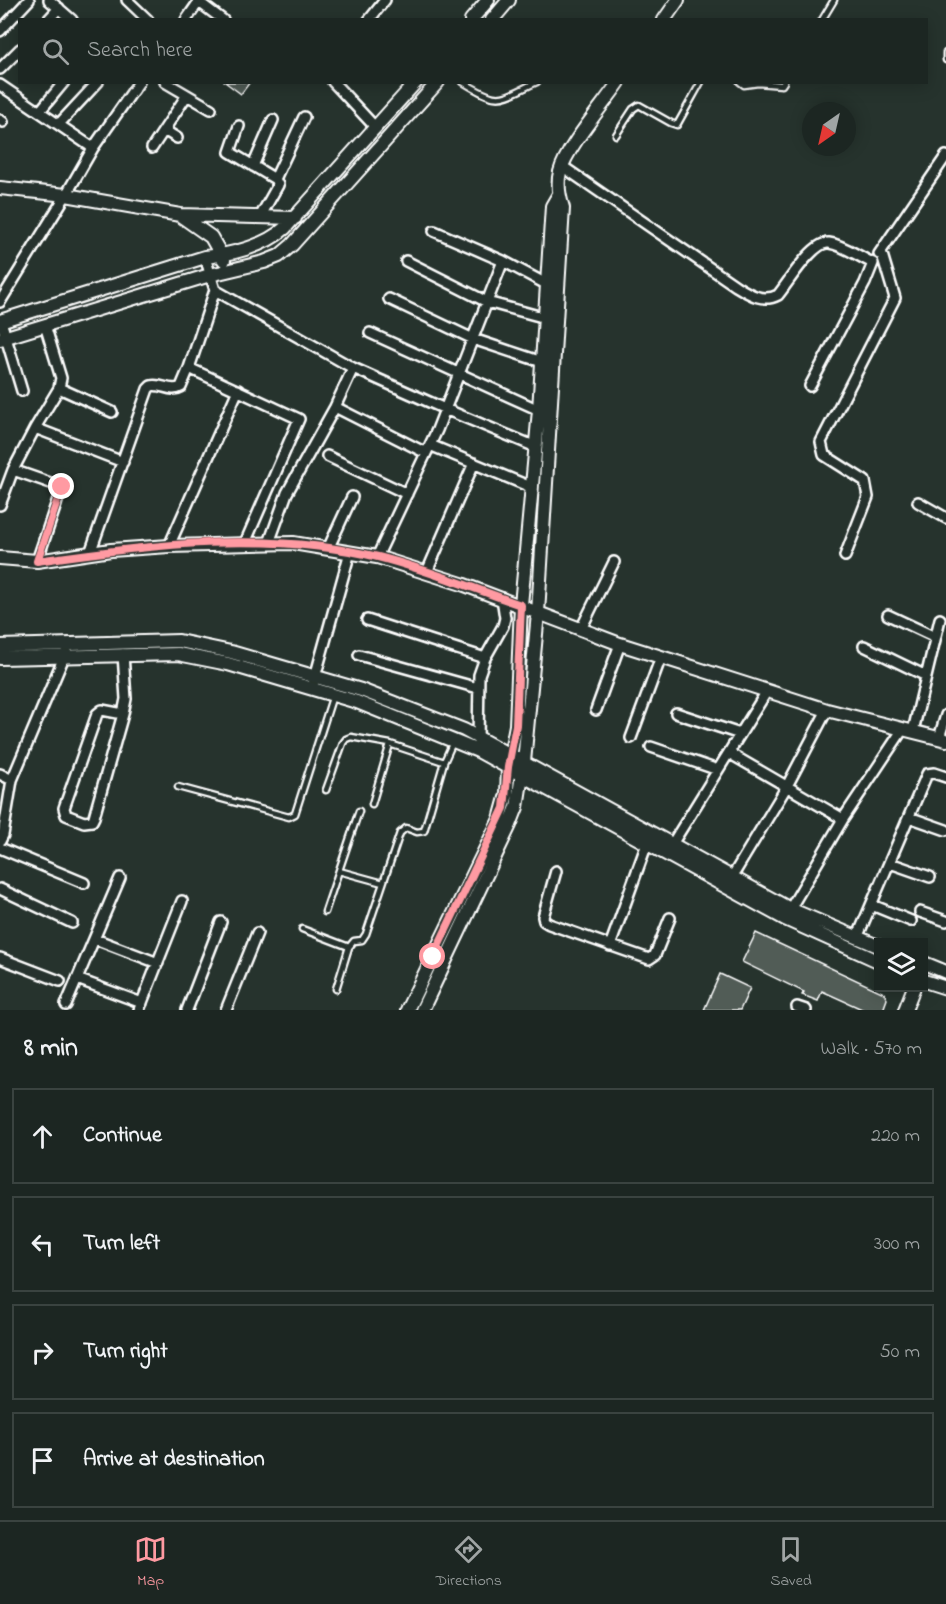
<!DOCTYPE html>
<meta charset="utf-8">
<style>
:root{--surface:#1c2622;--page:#29322f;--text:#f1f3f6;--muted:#a0a5a5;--line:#3a4340;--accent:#ff9aa2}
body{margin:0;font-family:"Indie Flower",sans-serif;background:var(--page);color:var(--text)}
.controls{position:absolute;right:18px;bottom:18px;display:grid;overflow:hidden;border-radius:0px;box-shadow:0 3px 15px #0003}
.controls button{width:54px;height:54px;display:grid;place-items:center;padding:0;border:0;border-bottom:2px solid var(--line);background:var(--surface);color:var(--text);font:30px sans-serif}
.compass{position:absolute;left:802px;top:102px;width:54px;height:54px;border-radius:50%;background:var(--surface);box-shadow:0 3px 15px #0003;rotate:214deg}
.stop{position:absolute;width:18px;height:18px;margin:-14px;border:4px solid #ff9aa2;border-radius:50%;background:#fff}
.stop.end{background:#ff9aa2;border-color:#fff;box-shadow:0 2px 6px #0008}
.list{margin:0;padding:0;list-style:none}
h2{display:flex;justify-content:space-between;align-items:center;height:78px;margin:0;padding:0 24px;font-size:26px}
h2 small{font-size:20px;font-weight:400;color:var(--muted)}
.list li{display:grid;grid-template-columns:39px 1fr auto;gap:18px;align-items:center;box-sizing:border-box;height:96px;margin:0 12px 12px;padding:0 12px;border:2px solid var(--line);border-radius:0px}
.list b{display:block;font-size:22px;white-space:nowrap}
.list em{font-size:20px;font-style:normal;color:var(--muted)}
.icon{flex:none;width:33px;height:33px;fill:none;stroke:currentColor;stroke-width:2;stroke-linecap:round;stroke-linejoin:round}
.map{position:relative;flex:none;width:946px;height:1010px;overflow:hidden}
.search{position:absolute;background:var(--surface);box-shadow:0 3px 15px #0003;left:18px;right:18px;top:18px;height:66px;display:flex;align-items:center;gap:15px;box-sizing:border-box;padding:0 21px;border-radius:0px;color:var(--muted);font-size:22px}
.sheet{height:510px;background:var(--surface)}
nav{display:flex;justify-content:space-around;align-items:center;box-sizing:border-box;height:84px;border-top:2px solid var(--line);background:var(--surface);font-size:16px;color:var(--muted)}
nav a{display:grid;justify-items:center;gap:3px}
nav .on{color:var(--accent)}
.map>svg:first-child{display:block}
</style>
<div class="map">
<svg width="946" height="1010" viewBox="0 0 946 1010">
<rect width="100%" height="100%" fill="#26332d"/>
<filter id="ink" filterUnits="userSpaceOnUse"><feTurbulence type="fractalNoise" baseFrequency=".0167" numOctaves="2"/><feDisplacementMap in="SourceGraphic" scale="12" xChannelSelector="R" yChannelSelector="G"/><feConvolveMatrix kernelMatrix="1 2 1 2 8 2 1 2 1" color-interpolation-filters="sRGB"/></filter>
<g filter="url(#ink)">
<path fill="#515c57" stroke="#fff" stroke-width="1.5" d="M225 82H250L241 94Z
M756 933 884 993 887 999 883 1010H864L822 991 818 1001 802 995 804 992 742 962Z
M720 974 750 988 740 1010H704Z"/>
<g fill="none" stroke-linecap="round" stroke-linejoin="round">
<defs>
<path id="service" d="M822 20 834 0
M946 53V60
M463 82C501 105 498 100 537 82
M740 82 744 85 758 83 782 85 784 82
M616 135 633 109 639 105 671 123 677 125 701 82
M178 787 289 817 295 814 333 695
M326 790 343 743 346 739 351 737 390 744 444 762
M372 804 390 744
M339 871 383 883
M325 912 359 811
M302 929 349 947
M336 989 349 947 354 941 362 940 366 934 400 833 406 828 417 832 424 831 444 762 453 742"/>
<path id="minor" d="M49 0 72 20
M127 0 148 20
M199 2 223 20
M48 20 59 8
M186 20 200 0
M369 20 385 0
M0 31 29 0
M0 69 20 49
M165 82 211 109
M333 82 376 128
M0 85 93 148
M40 111 64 82
M0 120 3 122
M59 124 98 82
M239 126 230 152 275 179 278 185 260 217
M164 130 177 138
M152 148 187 95
M253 166 273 120
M562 166 736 286C749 294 763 303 778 295 788 283 813 241 829 243 844 245 859 257 873 263L865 283 810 386
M275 179 304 117
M434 231 503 261 548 285
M879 254 946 156
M205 257 215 290 353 368 445 409 536 447
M406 261 487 302 546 318
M389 299 473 339 542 362
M0 302 66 195 93 148 139 82
M1 321 22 391
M370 333 539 410
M189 368 299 419 245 543
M59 388 112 412
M335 407 426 453
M35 428 123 462
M430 445 533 488
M327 456 407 494
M13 470 35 428 59 388 61 378 45 325
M918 502 946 518
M0 505 13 470 62 487 37 561
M269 543 287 493 335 407 353 368
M169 546 238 390
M328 549 352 497
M90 553 148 389 151 386C161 383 171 393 181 387L189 368 215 290
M845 556 868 497 865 481 824 455 821 442 895 298 881 251
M377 557 437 430 503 261
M427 572 474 463
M888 615 935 637
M367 620 485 658
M581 629 614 562
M864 646 926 676
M123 654 126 699 123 714 94 817 92 821 84 822 66 815 64 808 97 714 102 710 123 714
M359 655 478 688
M312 688 350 552
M596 710 620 644
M676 713 740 734
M913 731 940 619
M631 738 661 657
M939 738 946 715
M478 742 479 675 485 658 503 626 505 618 502 598
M651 747 718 770
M729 753 843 819
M0 774 12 780
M909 817 946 830
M0 841 3 835 12 780 66 652
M0 848 84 883
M669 849 767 691
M890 863 930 877
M556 871 543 917 544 921 549 924 649 959 655 955 670 918
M732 877 787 786 827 710
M0 889 72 923
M872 905 911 921
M790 909 843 819 903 729
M920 912 946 921
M857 938 927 774 934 773 946 777
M95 939 158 963
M610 946 649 838
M0 958 60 981
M77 979 142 1003
M66 1005 120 878
M797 1007 806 1010
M139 1010 182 901
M187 1010 221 922
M226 1010 257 933"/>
<path id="tertiary" d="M471 20 488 0
M492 20 509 0
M664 20 678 0
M0 188 66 195 180 215 295 218
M181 216 211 237 224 260
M0 321 205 257C232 254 264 247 285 228L416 82
M0 339 210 275 264 262 279 256 292 245 438 82
M0 558 37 561 111 550 169 546 293 543 377 557 462 584 620 644 661 657 827 710 946 740
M0 646 179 641 231 652 361 690 464 730 790 909 878 946
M0 658 178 654 228 664 357 702 478 751 785 919 878 961
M924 963 946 972
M924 981 946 988
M407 1010 500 819 507 794 508 767 516 725 521 605 539 410 552 206 559 194
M422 1010 510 825 517 807 524 762 538 613 563 208C559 196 557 184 560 172 566 148 604 104 619 82
M905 1010 914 987"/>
</defs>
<use href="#service" stroke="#fff" stroke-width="9"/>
<use href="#minor" stroke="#fff" stroke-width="14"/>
<use href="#tertiary" stroke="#fff" stroke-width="16"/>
<use href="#service" stroke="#26332d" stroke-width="4.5"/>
<use href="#minor" stroke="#26332d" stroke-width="9"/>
<use href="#tertiary" stroke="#26332d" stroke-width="12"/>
</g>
</g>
<g fill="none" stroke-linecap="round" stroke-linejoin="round" filter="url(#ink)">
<path stroke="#ff9aa2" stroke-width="8" d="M62 487 37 561C148 545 267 530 378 557 427 569 474 589 521 605L516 725 508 767 504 808 433 957"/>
</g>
</svg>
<div class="controls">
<button><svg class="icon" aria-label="layers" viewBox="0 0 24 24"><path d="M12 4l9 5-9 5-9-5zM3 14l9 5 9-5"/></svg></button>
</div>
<svg class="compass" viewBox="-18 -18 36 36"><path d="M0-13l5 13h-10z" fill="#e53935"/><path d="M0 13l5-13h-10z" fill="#a0a5a5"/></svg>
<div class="stop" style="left:433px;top:957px"></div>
<div class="stop end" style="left:62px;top:487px"></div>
<div class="search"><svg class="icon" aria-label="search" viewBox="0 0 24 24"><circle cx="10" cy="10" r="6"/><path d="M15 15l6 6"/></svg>Search here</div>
</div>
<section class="sheet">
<h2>8 min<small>Walk · 570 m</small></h2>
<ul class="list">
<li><svg class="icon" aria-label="ahead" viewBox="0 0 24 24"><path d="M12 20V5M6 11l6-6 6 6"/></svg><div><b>Continue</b></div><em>220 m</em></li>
<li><svg class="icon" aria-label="left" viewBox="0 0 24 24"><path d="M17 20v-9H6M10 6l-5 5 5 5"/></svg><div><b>Turn left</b></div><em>300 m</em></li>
<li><svg class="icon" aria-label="right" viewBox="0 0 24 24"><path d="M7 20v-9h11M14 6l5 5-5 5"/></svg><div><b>Turn right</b></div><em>50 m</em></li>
<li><svg class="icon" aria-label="arrive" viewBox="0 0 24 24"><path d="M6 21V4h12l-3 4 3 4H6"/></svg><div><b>Arrive at destination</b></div></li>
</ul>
</section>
<nav>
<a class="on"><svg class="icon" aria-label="map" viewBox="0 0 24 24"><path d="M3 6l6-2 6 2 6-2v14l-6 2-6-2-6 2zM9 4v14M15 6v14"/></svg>Map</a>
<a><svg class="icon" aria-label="directions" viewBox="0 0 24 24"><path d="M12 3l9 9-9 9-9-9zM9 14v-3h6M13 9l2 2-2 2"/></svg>Directions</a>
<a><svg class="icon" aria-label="saved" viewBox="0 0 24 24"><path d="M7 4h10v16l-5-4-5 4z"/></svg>Saved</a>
</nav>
